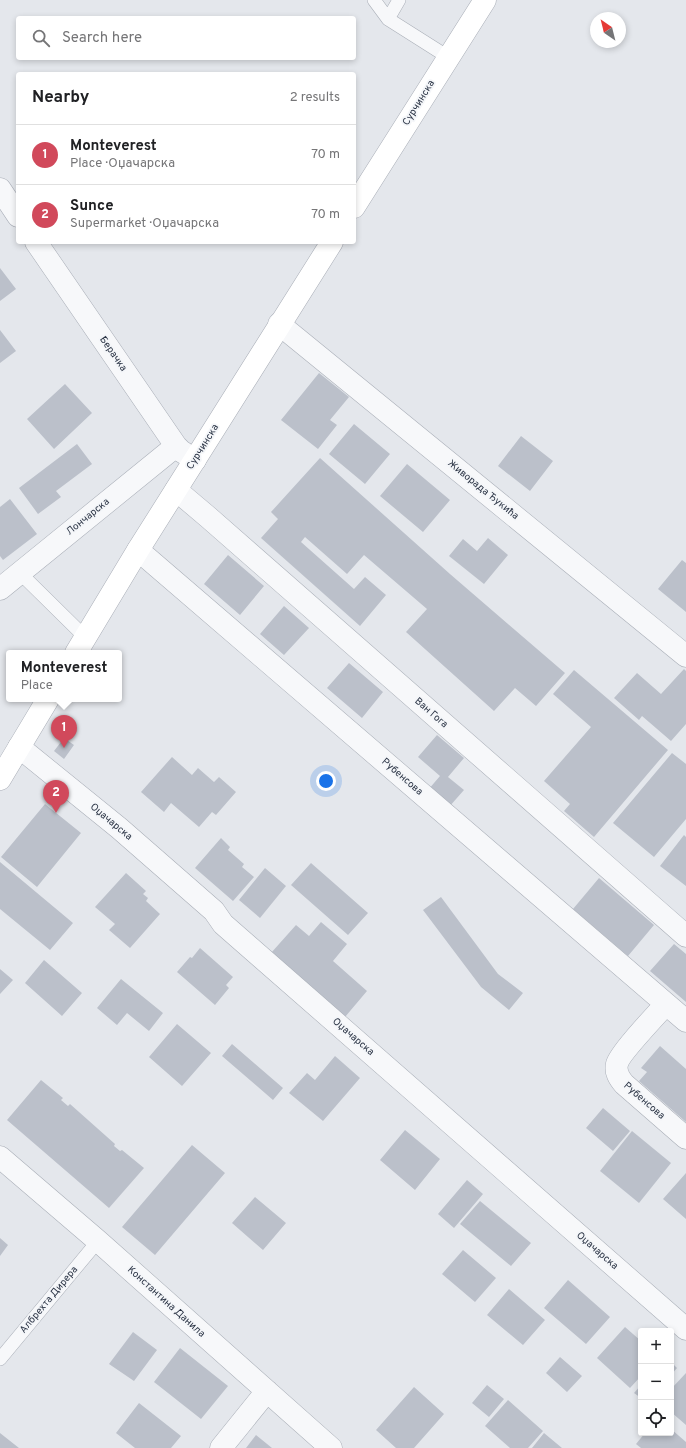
<!DOCTYPE html>
<meta charset="utf-8">
<style>
:root{--surface:#fff;--page:#f2f2f2;--text:#202124;--muted:#757577;--line:#e0e0e0;--accent:#d1495b}
body{margin:0;font-family:Overpass,sans-serif;background:var(--page);color:var(--text)}
.controls{position:absolute;right:12px;bottom:12px;display:grid;overflow:hidden;border-radius:4px;box-shadow:0 2px 6px #0003}
.controls button{width:36px;height:36px;display:grid;place-items:center;padding:0;border:0;border-bottom:1px solid var(--line);background:var(--surface);color:var(--text);font:20px sans-serif}
.compass{position:absolute;left:590px;top:12px;width:36px;height:36px;border-radius:50%;background:var(--surface);box-shadow:0 2px 6px #0003;rotate:325deg}
.you{position:absolute;left:326px;top:781px;width:14px;height:14px;margin:-10px;border:3px solid #fff;border-radius:50%;background:#1a73e8;box-shadow:0 0 0 6px #1a73e833}
.badge{display:grid;place-items:center;width:26px;height:26px;border-radius:50%;background:var(--accent);color:#fff;font-size:13px;font-weight:700}
.pin{position:absolute;translate:-50% -33px;filter:drop-shadow(0 1px 2px #0008)}
.pin::after{content:'';position:absolute;top:21px;width:14px;height:12px;background:inherit;clip-path:polygon(0 0,100% 0,50% 100%)}
.popup{position:absolute;left:6px;top:650px;width:116px;height:52px;box-sizing:border-box;display:grid;place-content:center;border-radius:4px;background:var(--surface);filter:drop-shadow(0 1px 3px #0005);font-size:13px;white-space:nowrap;color:var(--muted)}
.popup b{font-size:15px;color:var(--text)}
.popup::after{content:'';position:absolute;left:50%;top:100%;margin-left:-8px;border:8px solid transparent;border-top-color:var(--surface)}
.list{margin:0;padding:0;list-style:none}
h2{display:flex;justify-content:space-between;align-items:center;height:52px;margin:0;padding:0 16px;font-size:17px}
h2 small{font-size:13px;font-weight:400;color:var(--muted)}
.list li{display:grid;grid-template-columns:26px 1fr auto;gap:12px;align-items:center;box-sizing:border-box;height:60px;padding:0 16px;border-top:1px solid var(--line)}
.list b{display:block;font-size:15px;white-space:nowrap}
.list p{margin:0;font-size:13px;white-space:nowrap;color:var(--muted)}
.list em{font-size:13px;font-style:normal;color:var(--muted)}
.icon{flex:none;width:22px;height:22px;fill:none;stroke:currentColor;stroke-width:2;stroke-linecap:round;stroke-linejoin:round}
.map{position:relative;flex:none;width:686px;height:1448px;overflow:hidden}
.search{position:absolute;background:var(--surface);box-shadow:0 2px 6px #0003;left:16px;top:16px;width:340px;height:44px;display:flex;align-items:center;gap:10px;box-sizing:border-box;padding:0 14px;border-radius:4px;color:var(--muted);font-size:15px}
.panel{position:absolute;background:var(--surface);box-shadow:0 2px 6px #0003;left:16px;top:72px;width:340px;height:172px;border-radius:4px}
.map>svg:first-child{display:block}
</style>
<div class="map">
<svg width="686" height="1448" viewBox="0 0 686 1448">
<rect width="100%" height="100%" fill="#e4e7ec"/>
<path fill="#bbc0ca" d="M0 268 16 289 0 301Z
M0 330 16 351 0 363Z
M319 373 349 397 330 420 337 425 318 449 281 420Z
M65 384 92 413 54 449 27 419Z
M354 424 390 454 365 484 329 454Z
M521 436 553 461 530 491 498 466Z
M77 444 92 464 56 491 61 497 38 514 19 488Z
M320 458 450 574 565 673 536 706 515 688 494 711 406 632 427 609 364 555 347 574 305 537 301 542 354 589 365 577 386 595 360 626 261 538 278 519 271 512Z
M407 464 450 500 423 532 380 496Z
M10 499 37 534 3 560 0 556V507Z
M488 538 508 555 484 584 449 556 463 539 477 551Z
M228 555 264 586 240 615 204 584Z
M682 560 686 563V612L658 589Z
M284 606 309 628 284 655 260 634Z
M349 663 383 692 362 718 327 688Z
M684 669 686 671V724L671 741 642 716 639 720 614 698 637 673 661 694Z
M574 670 668 750 594 837 564 811 570 804 544 781 591 727 553 694Z
M437 735 464 758 448 777 464 790 449 807 428 790 440 776 418 757Z
M64 738 74 745 64 759 54 751Z
M672 753 686 764V819L654 857 613 823Z
M172 757 192 775 198 768 214 782 219 777 236 792 216 815 212 812 199 827 171 803 164 812 141 792Z
M45 804 81 833 37 887 1 857Z
M684 835 686 837V886L660 866Z
M221 838 230 847 228 850 244 864 242 867 254 877 233 901 195 868Z
M0 862 73 923 50 950 0 909Z
M311 863 368 913 348 935 291 885Z
M265 868 286 886 260 918 239 900Z
M126 873 146 891 143 894 148 898 146 901 160 914 130 948 109 930 115 924 95 907Z
M599 878 654 925 628 956 573 909Z
M441 897 498 974 523 993 509 1010 481 987 423 910Z
M321 922 347 944 333 961 367 991 345 1017 271 953 296 925 309 936Z
M674 944 686 954V1002L650 971Z
M200 948 233 977 226 985 229 988 215 1005 177 972 190 957 192 958Z
M44 960 82 993 62 1016 25 983Z
M0 969 13 980 0 994Z
M121 979 163 1013 149 1031 127 1013 117 1025 97 1008Z
M177 1024 211 1053 182 1086 149 1057Z
M232 1044 283 1088 273 1100 222 1056Z
M660 1046 686 1069V1122L639 1081 647 1072 641 1068Z
M335 1056 360 1078 323 1121 289 1093 307 1073 315 1080Z
M41 1080 63 1098 61 1100 68 1106 70 1104 115 1144 114 1146 120 1151 122 1150 144 1168 109 1208 7 1120Z
M603 1108 630 1131 613 1151 586 1128Z
M405 1130 440 1159 415 1190 380 1160Z
M632 1131 671 1163 639 1203 600 1171Z
M192 1145 225 1173 155 1255 122 1227Z
M686 1173V1219L663 1199Z
M467 1180 483 1194 454 1228 438 1214Z
M255 1197 286 1223 263 1250 232 1223Z
M480 1201 531 1243 511 1266 460 1224Z
M0 1238 8 1245 0 1256Z
M463 1250 496 1278 475 1302 442 1274Z
M568 1280 610 1317 586 1344 544 1308Z
M509 1289 545 1320 523 1345 487 1315Z
M625 1327 641 1341V1376L630 1388 597 1358Z
M133 1332 157 1350 134 1381 109 1364Z
M180 1348 228 1386 201 1419 154 1382Z
M560 1357 582 1376 567 1392 546 1373Z
M671 1362 677 1368 671 1375Z
M686 1373V1425L671 1412V1389Z
M487 1385 504 1399 489 1417 472 1403Z
M641 1385V1398L634 1393Z
M414 1387 444 1414 414 1448H396L376 1430Z
M508 1400 543 1431 528 1448H510L485 1426Z
M139 1403 181 1436 171 1448H135L116 1433Z
M671 1429 686 1442V1448H641L636 1444 645 1433H671Z
M0 1433 19 1448H0Z
M544 1433 562 1448H532Z
M256 1435 272 1448H246Z"/>
<g fill="none" stroke-linecap="round" stroke-linejoin="round">
<defs>
<path id="service" d="M374 0 388 19 448 57
M388 19 399 0
M20 573 85 637
M0 1359 98 1241"/>
<path id="minor" d="M0 189 18 216
M36 242 176 446 181 451 195 460
M279 324 686 656
M176 490 208 517 686 936
M138 550 686 1021
M0 589 176 446
M19 747 119 828 214 911 223 924 686 1329
M666 1004C657 1014 619 1054 617 1064 615 1072 619 1078 624 1084L686 1138
M0 1157 98 1241 331 1448
M221 1448 267 1391"/>
<path id="secondary" d="M354 207 485 0
M76 653 138 550 332 242
M0 779 48 699"/>
</defs>
<use href="#service" stroke="#a9aeb7" stroke-width="14"/>
<use href="#minor" stroke="#a9aeb7" stroke-width="23"/>
<use href="#secondary" stroke="#a9aeb7" stroke-width="23"/>
<use href="#service" stroke="#f7f8fa" stroke-width="13"/>
<use href="#minor" stroke="#f7f8fa" stroke-width="22"/>
<use href="#secondary" stroke="#fff" stroke-width="22"/>
</g>
<g text-anchor="middle" dominant-baseline="central" stroke-width="3.5" stroke-linejoin="round" paint-order="stroke">
<g font-size="10" fill="#2b3445" stroke="#f4f6f9">
<text transform="translate(419 103) rotate(-58)">Сурчинска</text>
<text transform="translate(113 354) rotate(55)">Берачка</text>
<text transform="translate(203 447) rotate(-58)">Сурчинска</text>
<text transform="translate(483 490) rotate(39)">Живорада Ђукића</text>
<text transform="translate(88 517) rotate(-39)">Лончарска</text>
<text transform="translate(431 713) rotate(41)">Ван Гога</text>
<text transform="translate(402 777) rotate(41)">Рубенсова</text>
<text transform="translate(111 822) rotate(40)">Оџачарска</text>
<text transform="translate(353 1037) rotate(41)">Оџачарска</text>
<text transform="translate(644 1101) rotate(41)">Рубенсова</text>
<text transform="translate(597 1251) rotate(41)">Оџачарска</text>
<text transform="translate(49 1300) rotate(-50)">Албрехта Дирера</text>
<text transform="translate(166 1302) rotate(42)">Константина Данила</text>
</g>
</g>
</svg>
<div class="controls">
<button>+</button>
<button>−</button>
<button><svg class="icon" aria-label="locate" viewBox="0 0 24 24"><circle cx="12" cy="12" r="6"/><path d="M12 2v4M12 18v4M2 12h4M18 12h4"/></svg></button>
</div>
<svg class="compass" viewBox="-18 -18 36 36"><path d="M0-13l5 13h-10z" fill="#e53935"/><path d="M0 13l5-13h-10z" fill="#757577"/></svg>
<div class="you"></div>
<div class="pin badge" style="left:64px;top:748px">1</div>
<div class="popup"><b>Monteverest</b>Place</div>
<div class="pin badge" style="left:56px;top:813px">2</div>
<div class="search"><svg class="icon" aria-label="search" viewBox="0 0 24 24"><circle cx="10" cy="10" r="6"/><path d="M15 15l6 6"/></svg>Search here</div>
<section class="panel">
<h2>Nearby<small>2 results</small></h2>
<ul class="list">
<li><span class="badge">1</span><div><b>Monteverest</b><p>Place · Оџачарска</p></div><em>70 m</em></li>
<li><span class="badge">2</span><div><b>Sunce</b><p>Supermarket · Оџачарска</p></div><em>70 m</em></li>
</ul>
</section>
</div>
